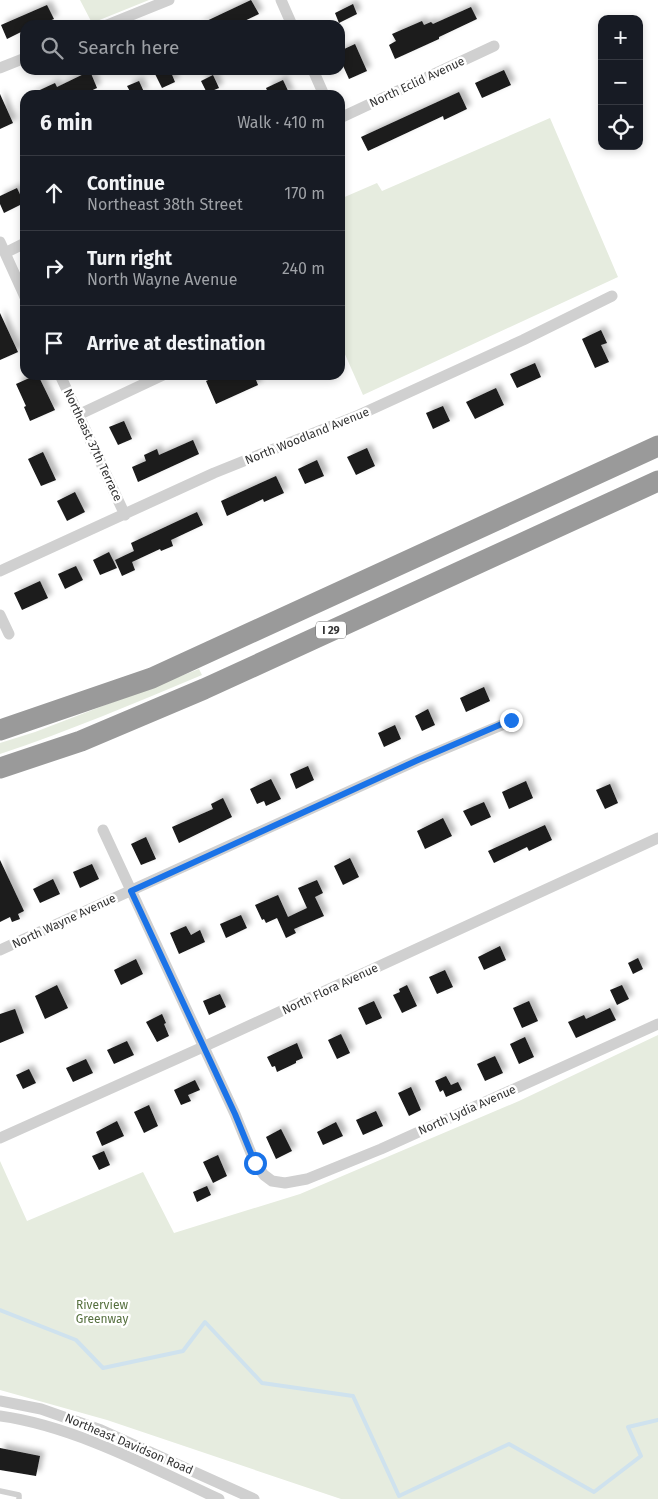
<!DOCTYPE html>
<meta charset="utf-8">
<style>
:root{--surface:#171b24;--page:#242831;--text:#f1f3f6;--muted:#9ea1a6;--line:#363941}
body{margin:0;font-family:"Fira Sans",sans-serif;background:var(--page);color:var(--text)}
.controls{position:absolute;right:15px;top:15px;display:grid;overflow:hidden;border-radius:10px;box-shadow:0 2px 8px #0003}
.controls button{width:45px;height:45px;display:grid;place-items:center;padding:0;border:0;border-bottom:1px solid var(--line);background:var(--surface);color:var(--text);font:25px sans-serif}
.stop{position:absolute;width:15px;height:15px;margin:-11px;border:4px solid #1a73e8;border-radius:50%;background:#fff}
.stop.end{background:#1a73e8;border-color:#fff;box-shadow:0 1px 5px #0008}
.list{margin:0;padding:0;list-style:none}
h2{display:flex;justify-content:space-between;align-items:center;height:65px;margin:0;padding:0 20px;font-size:21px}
h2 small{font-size:16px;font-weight:400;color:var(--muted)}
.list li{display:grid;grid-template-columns:32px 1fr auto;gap:15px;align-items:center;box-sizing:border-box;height:75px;padding:0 20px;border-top:1px solid var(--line)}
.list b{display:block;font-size:19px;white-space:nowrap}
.list p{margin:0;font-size:16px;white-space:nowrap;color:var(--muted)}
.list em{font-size:16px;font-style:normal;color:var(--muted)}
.icon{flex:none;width:28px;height:28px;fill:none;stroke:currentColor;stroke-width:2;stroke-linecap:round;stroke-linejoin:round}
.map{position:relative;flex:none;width:658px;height:1499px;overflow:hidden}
.search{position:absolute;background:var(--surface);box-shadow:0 2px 8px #0003;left:20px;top:20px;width:325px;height:55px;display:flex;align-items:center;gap:12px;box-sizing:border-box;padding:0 18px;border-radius:15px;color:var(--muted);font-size:19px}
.panel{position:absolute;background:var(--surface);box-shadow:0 2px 8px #0003;left:20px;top:90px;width:325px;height:290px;border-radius:15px}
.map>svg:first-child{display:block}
</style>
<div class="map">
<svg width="658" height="1499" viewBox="0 0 658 1499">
<defs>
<filter id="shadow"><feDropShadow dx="4.5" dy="-4.5" stdDeviation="2.5" flood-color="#0004"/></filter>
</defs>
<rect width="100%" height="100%" fill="#fff"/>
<path fill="#e6ecdf" d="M80 0H149L92 23Z
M550 118 618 277 363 395 340 343V199L377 183 382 191Z
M199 669 202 675C135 703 69 731 0 754V743L35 732Z
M658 1035V1499H341L107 1420 0 1390V1161L27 1221 143 1172 174 1233 300 1194 519 1101Z"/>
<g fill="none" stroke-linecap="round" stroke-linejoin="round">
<path stroke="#cfe2ee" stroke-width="4" d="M0 1310 76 1340 103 1368 183 1351 205 1322 262 1383 353 1396 399 1496 509 1444 594 1492 641 1456 628 1427 658 1420"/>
</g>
<path fill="#1a1a1a" filter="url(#shadow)" d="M251 0 259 14 236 25H198Z
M353 4 357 14 339 23 335 13Z
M47 5 54 19 40 25H25V30L7 39 1 25Z
M471 7 477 19 439 37V39L395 59 389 45 396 41 392 34 422 21 424 25 431 22 433 24Z
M355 44 367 71 349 79 340 59V51Z
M153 70H170L175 82 162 88Z
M504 70 511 85 482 98 475 83Z
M90 71 97 88 82 95H29L55 83 57 87Z
M213 75 219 88 207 93 201 81Z
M283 80 290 95H269L266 88Z
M139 81 144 92 132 95 127 86Z
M459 92 467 109 444 120 443 116 368 151 361 137Z
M0 94 13 123 0 129Z
M17 188 24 203 4 213 0 204V196Z
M0 313 18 352 0 360Z
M601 330 607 343 601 345 609 362 595 368 582 339Z
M535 363 541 377 517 388 510 374Z
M36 375H38L55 410 30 421 24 407 26 406 16 384Z
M219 375H223L226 380 236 375H254L258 385 216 404 206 381Z
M496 388 504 405 475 419 466 402Z
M443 406 450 421 433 429 426 413Z
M124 421 132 439 118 445 109 427Z
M193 440 199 454 138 482 132 467 146 461 144 455 157 449 159 455Z
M367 448 375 466 356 475 347 457Z
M43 452 56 480 41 486 28 459Z
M317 460 324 476 305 484 298 469Z
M276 476 284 493 264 502 263 499 227 516 221 501Z
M75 492 85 512 67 521 57 501Z
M197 512 203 525 171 540 173 546 161 551 160 549 132 562 135 570 122 576 115 560 134 551 131 543Z
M109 552 117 568 100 575 93 560Z
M76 566 83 580 65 589 58 574Z
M40 581 48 598 22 610 14 593Z
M484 687 490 701 466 712 460 698Z
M428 709 435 725 422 731 415 716Z
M395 725 401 739 384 747 378 733Z
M308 766 314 780 296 789 290 774Z
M271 779 281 799 266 806 264 801 257 804 250 789Z
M526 781 533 798 509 809 502 792Z
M610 784 618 803 605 809 596 790Z
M223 798 232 817 179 843 172 827 213 809 211 804Z
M484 802 491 817 471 826 463 811Z
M443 818 452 836 425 849 417 831Z
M545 825 552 840 529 851 527 847 494 863 488 851Z
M146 837 156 859 141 865 131 844Z
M350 858 359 877 343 885 334 866Z
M0 860 24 911 18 914 20 919 12 922 10 917 0 922Z
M92 864 99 879 80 888 73 872Z
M53 879 60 894 40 903 33 889Z
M317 880 323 893 315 897 324 916 294 929 296 933 286 938 277 918 266 923 264 919 262 920 255 905 278 895 288 917 307 908 298 888Z
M241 915 247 928 226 938 220 924Z
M186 926 191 935 200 930 205 942 179 954 170 933Z
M500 946 506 960 484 970 478 957Z
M638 958 643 969 633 974 628 963Z
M136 959 143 974 121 985 114 970Z
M445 970 453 987 437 994 429 977Z
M57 985 68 1008 45 1019 35 996Z
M407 985 417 1006 402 1013 393 995 400 992 399 989Z
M622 985 629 999 617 1005 610 990Z
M220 994 226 1007 209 1015 203 1001Z
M374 1001 382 1018 366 1025 358 1008Z
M529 1001 538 1021 522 1028 513 1008Z
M610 1008 616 1020 576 1038 568 1022 584 1015 586 1019Z
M15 1009 24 1033 0 1043V1014Z
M162 1014 166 1023 164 1024 169 1036 157 1042 146 1022Z
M341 1034 350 1053 337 1059 328 1040Z
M525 1037 534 1057 519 1064 510 1044Z
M127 1041 134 1055 114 1064 107 1050Z
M297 1043 303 1058 296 1061V1063L277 1072 275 1066 272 1067 267 1057Z
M495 1056 503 1073 485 1081 477 1064Z
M86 1059 93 1073 73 1082 66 1068Z
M29 1069 36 1083 23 1089 16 1075Z
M446 1076 451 1085 458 1082 462 1090 446 1097 443 1090 440 1092 435 1081Z
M195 1080 200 1090 188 1095 191 1101 181 1105 174 1090Z
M411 1087 421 1110 409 1116 398 1093Z
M149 1105 158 1126 144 1133 134 1112Z
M376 1111 383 1126 363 1135 356 1120Z
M117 1121 124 1136 102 1146 96 1132Z
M336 1122 343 1136 323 1145 317 1132Z
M281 1129 292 1151 276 1159 266 1137Z
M104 1151 110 1165 99 1170 92 1156Z
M218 1155 227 1176 213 1183 203 1162Z
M207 1186 211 1195 197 1202 193 1192Z
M0 1448 40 1456 36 1476 0 1470Z"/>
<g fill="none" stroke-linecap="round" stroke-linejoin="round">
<path stroke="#d0d0d0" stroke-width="5.5" d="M0 1491 19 1495V1499"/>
<path stroke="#d0d0d0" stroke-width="11" d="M281 0 292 25
M107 25 169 0
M0 68 25 58
M313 70 324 95
M340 118 494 46
M0 242 25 297
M5 253 25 243
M60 375 125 515
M78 415 163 375
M0 571 214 473 359 415 523 340 612 296
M0 615 9 634
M103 830 235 1114 255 1163 264 1175 272 1181 285 1183 307 1179 381 1149 658 1024
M0 950 418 760 511 721
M0 1138 203 1047 658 838
M0 1401 41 1409 101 1430 254 1499
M0 1416C74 1426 152 1468 219 1499"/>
<path stroke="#9a9a9a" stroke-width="21" d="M0 730 152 678 658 446
M0 768 81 741 204 689 658 481"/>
</g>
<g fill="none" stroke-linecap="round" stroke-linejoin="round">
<path stroke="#1a73e8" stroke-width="6" d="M255 1163 235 1114 131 891 418 760 511 720"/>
</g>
<g text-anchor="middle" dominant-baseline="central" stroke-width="5" stroke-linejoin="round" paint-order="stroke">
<rect fill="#fff" stroke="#707070" stroke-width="1" x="316" y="621.5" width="30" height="17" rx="4"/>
<g font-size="11" font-weight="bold" fill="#333">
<text x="331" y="630">I 29</text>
</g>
<g font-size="12" fill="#333" stroke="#fff">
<text transform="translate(417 82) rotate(-25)">North Eclid Avenue</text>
<text transform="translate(307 436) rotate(-22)">North Woodland Avenue</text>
<text transform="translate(93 445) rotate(65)">Northeast 37th Terrace</text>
<text transform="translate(64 921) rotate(-25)">North Wayne Avenue</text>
<text transform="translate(330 989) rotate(-25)">North Flora Avenue</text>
<text transform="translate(467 1110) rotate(-24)">North Lydia Avenue</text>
<text transform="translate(129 1444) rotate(23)">Northeast Davidson Road</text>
</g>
<g font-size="12" fill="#56703f" stroke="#fff">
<text x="102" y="1305">Riverview<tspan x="102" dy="14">Greenway</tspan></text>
</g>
</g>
</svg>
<div class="controls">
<button>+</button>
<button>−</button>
<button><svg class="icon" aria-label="locate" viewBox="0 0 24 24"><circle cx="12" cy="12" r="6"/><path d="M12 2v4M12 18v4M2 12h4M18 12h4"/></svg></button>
</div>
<div class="stop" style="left:255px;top:1163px"></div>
<div class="stop end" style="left:511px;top:720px"></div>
<div class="search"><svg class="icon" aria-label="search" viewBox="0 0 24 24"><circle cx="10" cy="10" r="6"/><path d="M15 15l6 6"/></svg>Search here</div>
<section class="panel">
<h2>6 min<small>Walk · 410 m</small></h2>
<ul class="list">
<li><svg class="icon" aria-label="ahead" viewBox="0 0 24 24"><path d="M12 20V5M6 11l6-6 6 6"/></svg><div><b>Continue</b><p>Northeast 38th Street</p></div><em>170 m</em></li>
<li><svg class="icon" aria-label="right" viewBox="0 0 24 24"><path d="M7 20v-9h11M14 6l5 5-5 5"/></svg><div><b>Turn right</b><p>North Wayne Avenue</p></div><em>240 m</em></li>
<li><svg class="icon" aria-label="arrive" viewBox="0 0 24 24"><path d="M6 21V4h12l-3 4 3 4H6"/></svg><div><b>Arrive at destination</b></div></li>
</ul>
</section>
</div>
